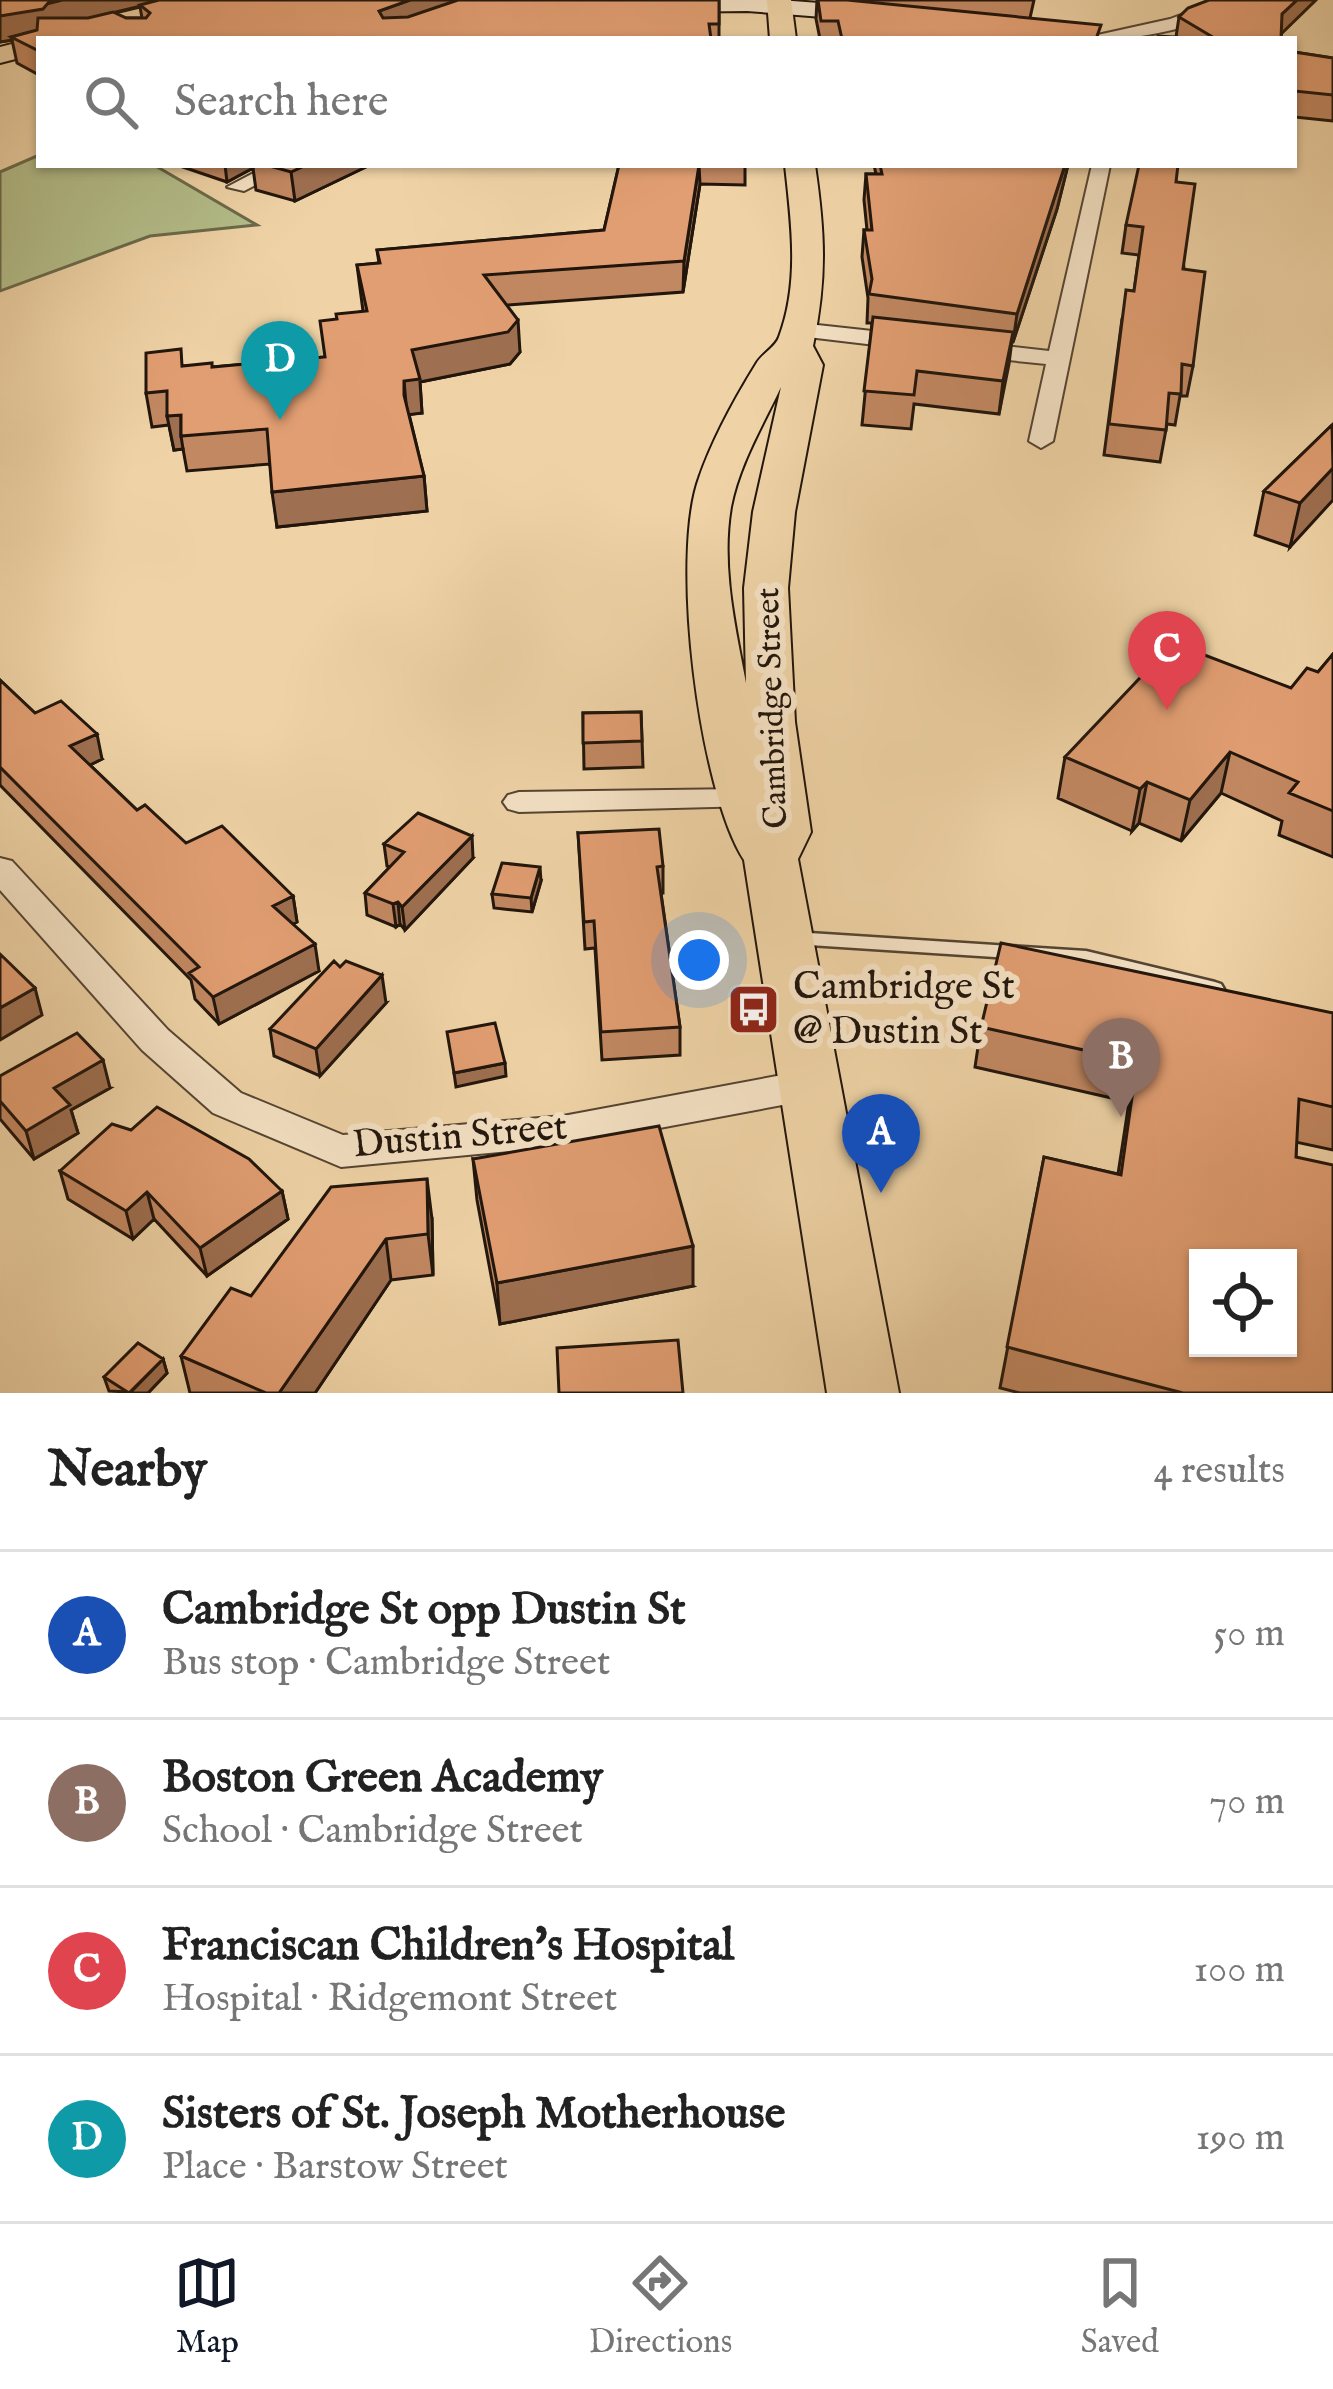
<!DOCTYPE html>
<meta charset="utf-8">
<style>
:root{--surface:#fff;--page:#f6f6f6;--text:#222;--muted:#767676;--line:#e0e0e0;--accent:#111827}
body{margin:0;font-family:"IM FELL English",serif;background:var(--page);color:var(--text)}
.controls{position:absolute;right:36px;bottom:36px;display:grid;overflow:hidden;border-radius:0px;box-shadow:0 3px 9px #0004}
.controls button{width:108px;height:108px;display:grid;place-items:center;padding:0;border:0;border-bottom:3px solid var(--line);background:var(--surface);color:var(--text);font:60px sans-serif}
.you{position:absolute;left:699px;top:960px;width:42px;height:42px;margin:-30px;border:9px solid #fff;border-radius:50%;background:#1a73e8;box-shadow:0 0 0 18px #1a73e833}
.badge{display:grid;place-items:center;width:78px;height:78px;border-radius:50%;background:var(--accent);color:#fff;font-size:39px;font-weight:700}
.pin{position:absolute;translate:-50% -99px;filter:drop-shadow(0 3px 6px #0008)}
.pin::after{content:'';position:absolute;top:63px;width:42px;height:36px;background:inherit;clip-path:polygon(0 0,100% 0,50% 100%)}
.list{margin:0;padding:0;list-style:none}
h2{display:flex;justify-content:space-between;align-items:center;height:156px;margin:0;padding:0 48px;font-size:51px}
h2 small{font-size:39px;font-weight:400;color:var(--muted)}
.list li{display:grid;grid-template-columns:78px 1fr auto;gap:36px;align-items:center;box-sizing:border-box;height:168px;padding:0 48px;border-top:3px solid var(--line)}
.list b{display:block;font-size:45px;white-space:nowrap}
.list p{margin:0;font-size:39px;white-space:nowrap;color:var(--muted)}
.list em{font-size:39px;font-style:normal;color:var(--muted)}
.icon{flex:none;width:66px;height:66px;fill:none;stroke:currentColor;stroke-width:2;stroke-linecap:round;stroke-linejoin:round}
.map{position:relative;flex:none;width:1333px;height:1393px;overflow:hidden}
.search{position:absolute;background:var(--surface);box-shadow:0 3px 9px #0004;left:36px;right:36px;top:36px;height:132px;display:flex;align-items:center;gap:30px;box-sizing:border-box;padding:0 42px;border-radius:0px;color:var(--muted);font-size:45px}
.sheet{height:828px;background:var(--surface)}
nav{display:flex;justify-content:space-around;align-items:center;box-sizing:border-box;height:168px;border-top:3px solid var(--line);background:var(--surface);font-size:33px;color:var(--muted)}
nav a{display:grid;justify-items:center;gap:6px}
nav .on{color:var(--accent)}
.map>svg:first-child{display:block}
</style>
<div class="map">
<svg width="1333" height="1393" viewBox="0 0 1333 1393">
<rect width="100%" height="100%" fill="#efd3a6"/>
<filter id="stains"><feTurbulence type="fractalNoise" baseFrequency=".00167" numOctaves="4"/><feColorMatrix values="0 0 0 0 .2 0 0 0 0 .09 0 0 0 0 .02 0 0 0 .5 -.17"/></filter>
<radialGradient id="worn" r=".72"><stop offset=".6" stop-color="#630" stop-opacity="0"/><stop offset="1" stop-color="#630" stop-opacity=".3"/></radialGradient>
<path fill="#b4be8a" stroke="#6a6a4b" stroke-width="3" d="M39 155V165H154L257 225 150 236 0 291V172Z"/>
<g fill="none" stroke-linecap="round" stroke-linejoin="round">
<defs>
<path id="lane" d="M794 932 1086 951 1215 982 1221 984 1224 989 1221 994 1215 996 1086 963 794 944 788 942 785 938 788 934Z"/>
<path id="street" d="M1221 0H1243C1203 28 1131 43 1084 38L1170 19Z
M269 165H294L244 191 227 187Z
M1092 165H1110L1053 441 1041 448 1029 441 1046 364 969 356 958 349 969 342 1049 351Z
M799 323 909 335 920 342 909 349 791 335V325Z
M741 789 752 792 757 799 752 806 519 812 508 809 503 802 508 795 519 792Z
M0 858 12 861 168 1030 241 1093 343 1135 563 1116 809 1070 822 1075 828 1085 822 1095 809 1100 563 1146 341 1167 213 1113 142 1050 0 890Z"/>
<path id="secondary" d="M658 0H779L873 7 884 14 873 21 747 11 666 12 655 5Z"/>
<path id="primary" d="M767 0H791L796 39H770Z
M39 37 47 39H39V53L0 63V47Z
M785 165H815C825 233 827 278 813 346L823 365 795 512 788 588 795 722 811 832 798 859 899 1393H827L744 860C699 790 670 557 699 478 712 440 735 398 756 364 762 353 775 348 779 337 800 281 791 222 785 165ZM781 387 753 512 744 588 746 683C735 626 721 565 731 507 739 465 763 425 781 387Z"/>
</defs>
<use href="#lane" stroke="#544432" stroke-width="5"/>
<use href="#street" stroke="#544432" stroke-width="4"/>
<use href="#secondary" stroke="#21150c" stroke-width="4"/>
<use href="#primary" stroke="#21150c" stroke-width="4"/>
<use href="#lane" fill="#f5e2c5" fill-rule="evenodd"/>
<use href="#street" fill="#f5e2c5" fill-rule="evenodd"/>
<use href="#secondary" fill="#f5e2c5" fill-rule="evenodd"/>
<use href="#primary" fill="#efd3a6" fill-rule="evenodd"/>
</g>
<path fill="#c28862" stroke="#21150c" stroke-width="3" fill-rule="evenodd" d="M0 0H453V2L719 0V39H39V75L17 63 12 40 0 42ZM140 7 142 18H126L115 13Z
M817 0H1034L1030 18 1099 39H820L816 19Z
M1179 17 1281 34V39H1158L1176 37Z
M1294 52 1333 58V121L1294 117Z
M177 165H370L295 201 256 190 253 168 227 182Z
M619 165H745V185L700 184 683 292 507 305 520 352 510 364 420 382 422 413 409 414 424 476 427 511 277 527 270 464 187 471 183 449 174 450 169 425 152 427 146 393 184 366 213 367 325 357 337 319 363 311 357 265 379 263 377 250 604 230Z
M874 165H1068L1057 209 1013 342H1011L999 414 914 404 911 429 862 425 872 323H867L868 298 862 257 864 230H867L864 200 866 174H876Z
M1176 182 1193 366 1187 396H1180L1175 425 1167 424 1160 462 1104 455 1122 319 1134 291 1139 255 1122 253 1126 225Z
M1332 425 1290 547 1255 535 1264 491Z
M1333 654V857L1279 835 1282 821 1221 793 1181 841 1139 823 1132 831 1058 798 1065 757 1291 688 1318 672Z
M0 680 35 713 102 759 90 765 137 810 186 843 293 896 297 922 293 924 319 971 219 1024 195 999 191 980 0 785Z
M641 712 643 767 584 769 583 713Z
M578 833 663 866V893H661L680 1027V1055L602 1060 595 948 585 949Z
M384 844 473 858 405 930 400 924 396 927 367 915 365 893 390 867 387 866Z
M541 881 532 912 494 908 492 894Z
M386 1003 320 1076 274 1056 270 1029Z
M1333 1013V1150L1296 1142V1157L1333 1393H1020L1000 1388 1044 1157 1118 1174 1129 1102 975 1067 981 1027Z
M0 1076 110 1088 71 1110 78 1133 34 1159 0 1119Z
M473 1159 693 1286 500 1324 477 1200Z
M60 1171 282 1191 288 1219 207 1276 154 1219 133 1239 68 1199Z
M432 1219 433 1275 391 1280 315 1393H190L181 1356 251 1296Z
M163 1359 167 1373 148 1393 109 1391 104 1377Z"/>
<path fill="#9e6f50" stroke="#21150c" stroke-width="3" d="M62 0H166L11 37 12 40 0 42V16Z
M410 0H453L454 10 381 37 379 11Z
M1297 0H1316L1278 37 1282 14Z
M225 165H252L253 168 227 182Z
M306 165H370L295 201 291 172Z
M699 165 700 184 683 292 684 261Z
M1065 165H1068L1057 209 1013 342 1017 314Z
M518 320 520 352 510 364 420 382 422 413 407 415 404 381 412 350Z
M1013 332 1009 364 999 414 1003 381Z
M181 415V436L183 449 174 450 167 416Z
M1333 468V500L1290 547 1300 503Z
M424 476 427 511 277 527 272 492Z
M97 734 102 759 76 772 70 746Z
M1230 752 1221 793 1181 841 1190 800Z
M1147 782 1139 823 1132 831 1140 789Z
M472 836 473 858 405 930 402 907Z
M540 867 541 881 532 912 531 898Z
M293 896 297 922 278 932 273 906Z
M398 902 400 924 396 927 393 904Z
M315 944 319 971 219 1024 213 997Z
M382 975 386 1003 320 1076 316 1049Z
M35 988 42 1015 0 1040V1008Z
M103 1060 110 1088 71 1110 78 1133 34 1159 26 1131 54 1088Z
M505 1063 506 1076 456 1087 454 1073Z
M427 1179 432 1219 433 1275 428 1234Z
M282 1191 288 1219 207 1276 200 1248Z
M147 1192 154 1219 133 1239 126 1211Z
M386 1239 391 1280 315 1393H279Z
M693 1246V1286L500 1324 497 1283Z
M163 1359 167 1373 148 1393H130Z"/>
<path fill="#e19e72" stroke="#21150c" stroke-width="3" fill-rule="evenodd" d="M0 0H62L48 3 43 9 0 16Z
M159 0H410L379 11 383 18 408 17 458 0H719V24H709L711 39H39V51L11 37 37 30 38 18H88L113 12 126 18H146L150 13 140 5Z
M818 0H847L1101 25 1096 39H842L838 21H821Z
M1209 0H1297L1282 14 1281 39H1216L1179 17 1188 8Z
M1158 36 1205 39H1158Z
M1294 52 1333 58V95L1294 91Z
M266 165H306L291 172Z
M619 165H699L684 261 484 275 518 320 508 332 412 350 420 379 404 381V395L424 476 272 492 267 429 181 436V415L167 416V391L146 393V353L181 349 182 366 212 363V367L325 357 320 321 337 319 336 314 367 311 357 265 380 263 377 250 604 230Z
M880 165H1065L1017 314 869 294 872 279 864 230H872L866 174H882Z
M1139 165H1178L1176 182 1195 184 1183 269 1205 272 1193 366 1182 364 1181 394 1169 393 1166 430 1109 424 1126 290 1134 291 1143 227 1126 225Z
M873 317 1013 332 1003 381 917 371 914 395 864 391Z
M1332 425 1333 468 1300 503 1264 491Z
M1173 643 1291 688 1307 668 1318 672 1333 654V811L1289 793 1298 782 1230 752 1190 800 1147 782 1140 789 1065 757Z
M0 680 35 713 61 701 97 734 70 746 137 810 145 805 186 843 222 826 293 896 273 906 315 944 213 997 189 973 199 967 0 767Z
M641 712 642 741 583 743V713Z
M418 813 472 836 402 907 398 902 393 904 365 893 404 852 384 844Z
M659 829 663 866 657 867 680 1027 601 1032 594 921 584 922 578 833Z
M502 863 540 867 531 898 492 894Z
M1001 943 1333 1013V1107L1299 1099 1296 1157 1333 1165V1393H1183L1007 1347 1044 1157 1121 1175 1137 1062 981 1027ZM1198 1258H1288V1348H1198Z
M0 954 35 988 0 1008Z
M334 961 340 967 346 961 382 975 316 1049 270 1029Z
M495 1023 505 1063 454 1073 447 1032Z
M77 1033 103 1060 54 1088 70 1105 26 1131 0 1101V1076Z
M157 1107 249 1159 282 1191 200 1248 147 1192 126 1211 60 1171 112 1124 131 1130Z
M659 1126 693 1246 497 1283 473 1159Z
M427 1179 428 1234 386 1239 279 1393H266L181 1356 231 1288 251 1296 331 1187Z
M678 1340 683 1393H559L557 1348Z
M138 1343 163 1359 129 1393 104 1377Z"/>
<defs>
<symbol id="bus-square" viewBox="-11 -11 22 22"><rect x="-9" y="-9" width="18" height="18" rx="4" fill="#8f2418" stroke="#f5e2c5"/><path d="M-5-6H5V4H4V6H2V4H-2V6H-4V4H-5ZM-3.5-4V0h7V-4ZM-3.5 1.2v1.5H-2V1.2ZM2 1.2v1.5H3.5V1.2Z" fill="#fff"/></symbol>
</defs>
<g fill-rule="evenodd">
<use href="#bus-square" x="724" y="980" width="59" height="59"/>
</g>
<g text-anchor="middle" dominant-baseline="central" stroke-width="12" stroke-linejoin="round" paint-order="stroke">
<g font-size="33" fill="#21150c" stroke="#f5e2c5">
<text transform="translate(773 708) rotate(-92)">Cambridge Street</text>
</g>
<g font-size="39" fill="#21150c" stroke="#f5e2c5" text-anchor="start">
<text x="793" y="987">Cambridge St<tspan x="793" dy="45">@ Dustin St</tspan></text>
</g>
<g font-size="39" fill="#21150c" stroke="#f5e2c5">
<text transform="translate(460 1137) rotate(-5)">Dustin Street</text>
</g>
</g>
<rect width="100%" height="100%" filter="url(#stains)"/>
<rect width="100%" height="100%" fill="url(#worn)"/>
</svg>
<div class="controls">
<button><svg class="icon" aria-label="locate" viewBox="0 0 24 24"><circle cx="12" cy="12" r="6"/><path d="M12 2v4M12 18v4M2 12h4M18 12h4"/></svg></button>
</div>
<div class="you"></div>
<div class="pin badge" style="left:881px;top:1193px;background:#1a4fb4">A</div>
<div class="pin badge" style="left:1121px;top:1117px;background:#8d6e63">B</div>
<div class="pin badge" style="left:1167px;top:710px;background:#e0444e">C</div>
<div class="pin badge" style="left:280px;top:420px;background:#0f9aa8">D</div>
<div class="search"><svg class="icon" aria-label="search" viewBox="0 0 24 24"><circle cx="10" cy="10" r="6"/><path d="M15 15l6 6"/></svg>Search here</div>
</div>
<section class="sheet">
<h2>Nearby<small>4 results</small></h2>
<ul class="list">
<li><span class="badge" style="background:#1a4fb4">A</span><div><b>Cambridge St opp Dustin St</b><p>Bus stop · Cambridge Street</p></div><em>50 m</em></li>
<li><span class="badge" style="background:#8d6e63">B</span><div><b>Boston Green Academy</b><p>School · Cambridge Street</p></div><em>70 m</em></li>
<li><span class="badge" style="background:#e0444e">C</span><div><b>Franciscan Children's Hospital</b><p>Hospital · Ridgemont Street</p></div><em>100 m</em></li>
<li><span class="badge" style="background:#0f9aa8">D</span><div><b>Sisters of St. Joseph Motherhouse</b><p>Place · Barstow Street</p></div><em>190 m</em></li>
</ul>
</section>
<nav>
<a class="on"><svg class="icon" aria-label="map" viewBox="0 0 24 24"><path d="M3 6l6-2 6 2 6-2v14l-6 2-6-2-6 2zM9 4v14M15 6v14"/></svg>Map</a>
<a><svg class="icon" aria-label="directions" viewBox="0 0 24 24"><path d="M12 3l9 9-9 9-9-9zM9 14v-3h6M13 9l2 2-2 2"/></svg>Directions</a>
<a><svg class="icon" aria-label="saved" viewBox="0 0 24 24"><path d="M7 4h10v16l-5-4-5 4z"/></svg>Saved</a>
</nav>
